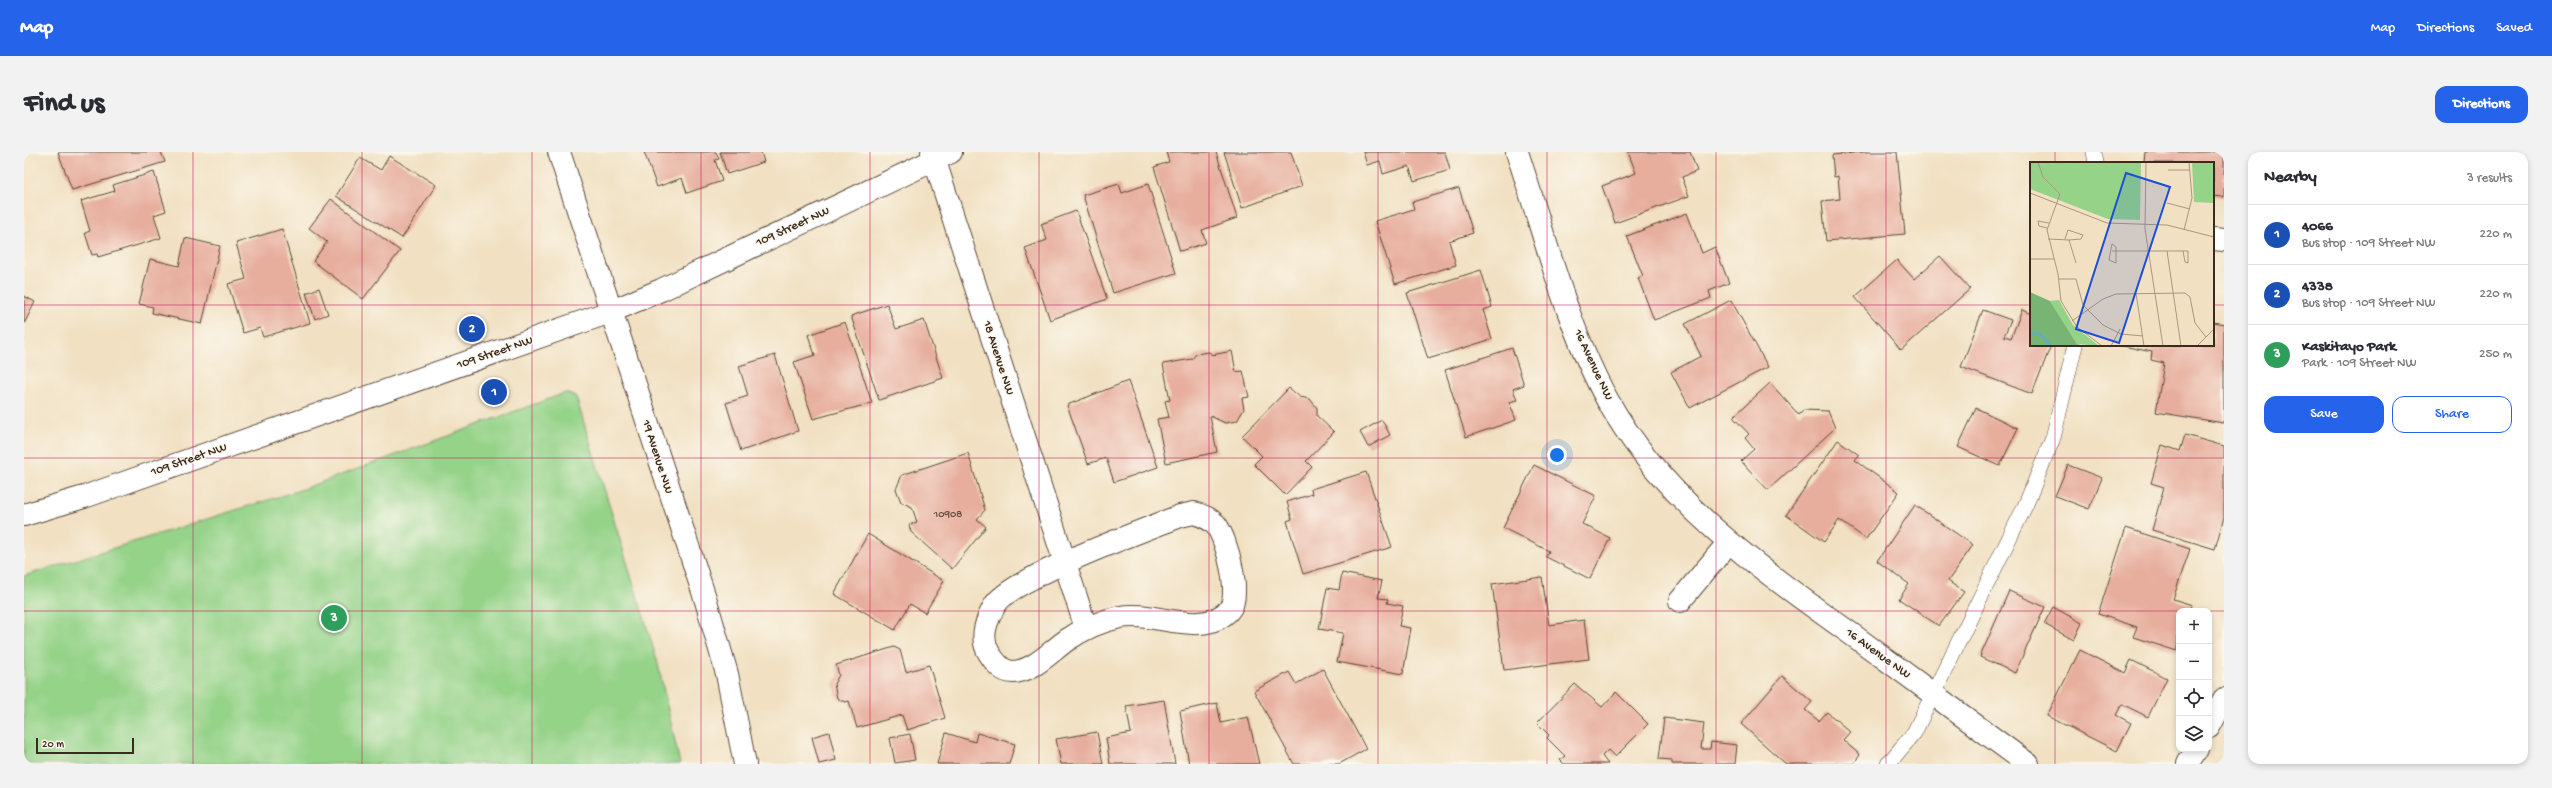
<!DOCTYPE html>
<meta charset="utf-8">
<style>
:root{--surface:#fff;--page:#f2f2f3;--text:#2b2b33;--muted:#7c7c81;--line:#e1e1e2;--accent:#2563eb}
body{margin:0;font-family:"Gochi Hand",sans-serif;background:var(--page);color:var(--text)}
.controls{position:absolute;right:12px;bottom:12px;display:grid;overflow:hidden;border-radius:8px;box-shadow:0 2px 6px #0003}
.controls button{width:36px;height:36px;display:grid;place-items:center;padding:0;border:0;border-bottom:1px solid var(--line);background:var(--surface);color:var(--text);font:20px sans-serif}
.scale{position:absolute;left:12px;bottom:10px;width:98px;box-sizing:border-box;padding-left:4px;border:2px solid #3b2a1e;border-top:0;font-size:11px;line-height:14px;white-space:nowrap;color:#3b2a1e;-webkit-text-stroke:3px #fbf7ec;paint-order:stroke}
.you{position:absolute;left:1533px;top:303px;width:14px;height:14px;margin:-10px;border:3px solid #fff;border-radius:50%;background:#1a73e8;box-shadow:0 0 0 6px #1a73e833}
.badge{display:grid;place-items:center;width:26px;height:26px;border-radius:50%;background:var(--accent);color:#fff;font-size:13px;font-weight:700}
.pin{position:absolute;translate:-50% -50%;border:2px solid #fff;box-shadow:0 1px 4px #0006}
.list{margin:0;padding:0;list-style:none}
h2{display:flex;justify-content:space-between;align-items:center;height:52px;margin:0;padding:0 16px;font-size:17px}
h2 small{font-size:13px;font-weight:400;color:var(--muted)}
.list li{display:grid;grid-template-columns:26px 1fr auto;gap:12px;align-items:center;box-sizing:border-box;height:60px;padding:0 16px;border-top:1px solid var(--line)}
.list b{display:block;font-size:15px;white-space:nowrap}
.list p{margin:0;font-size:13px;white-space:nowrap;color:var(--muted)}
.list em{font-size:13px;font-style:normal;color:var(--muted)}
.actions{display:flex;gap:8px;padding:12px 16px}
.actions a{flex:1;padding:9px 0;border:1px solid var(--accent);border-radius:12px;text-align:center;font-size:14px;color:var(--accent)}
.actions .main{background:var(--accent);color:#fff}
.icon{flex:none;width:22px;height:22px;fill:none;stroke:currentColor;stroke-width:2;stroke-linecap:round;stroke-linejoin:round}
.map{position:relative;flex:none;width:2200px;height:612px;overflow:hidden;border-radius:12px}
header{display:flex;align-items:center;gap:24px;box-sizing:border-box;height:56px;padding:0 20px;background:var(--accent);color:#fff}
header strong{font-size:19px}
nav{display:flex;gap:22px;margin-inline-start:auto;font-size:14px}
.intro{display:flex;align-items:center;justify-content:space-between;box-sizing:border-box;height:96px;padding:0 24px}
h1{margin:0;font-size:28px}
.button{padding:10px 18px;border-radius:12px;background:var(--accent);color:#fff;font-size:14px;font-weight:700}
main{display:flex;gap:24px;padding:0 24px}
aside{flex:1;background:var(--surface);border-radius:12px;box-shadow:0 2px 6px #0003}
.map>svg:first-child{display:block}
</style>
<header>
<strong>Map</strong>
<nav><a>Map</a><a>Directions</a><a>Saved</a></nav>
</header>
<div class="intro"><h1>Find us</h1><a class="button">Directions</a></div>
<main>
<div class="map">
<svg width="2200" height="612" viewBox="0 0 2200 612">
<rect width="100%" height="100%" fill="#fbf7ec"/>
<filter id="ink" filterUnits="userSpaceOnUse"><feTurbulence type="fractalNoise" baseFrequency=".025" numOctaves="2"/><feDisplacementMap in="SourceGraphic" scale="8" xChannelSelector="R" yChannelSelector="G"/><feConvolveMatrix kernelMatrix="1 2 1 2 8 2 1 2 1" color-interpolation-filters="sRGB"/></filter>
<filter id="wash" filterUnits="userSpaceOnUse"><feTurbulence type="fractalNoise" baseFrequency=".012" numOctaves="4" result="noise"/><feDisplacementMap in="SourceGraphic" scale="16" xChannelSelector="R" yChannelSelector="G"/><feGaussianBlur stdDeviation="0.9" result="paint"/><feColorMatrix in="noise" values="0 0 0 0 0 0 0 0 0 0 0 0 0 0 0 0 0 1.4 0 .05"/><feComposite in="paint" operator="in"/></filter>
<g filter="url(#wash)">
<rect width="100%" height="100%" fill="#f1e0c1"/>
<path fill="#95d389" stroke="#687e54" d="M541 241 552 245 633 508 656 612H0V424L276 338Z"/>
<g id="blocks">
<path fill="#e7ae9d" d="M34 0H137L141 10 48 38Z
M620 0H692L695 7 691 8 698 29 663 41 658 26 633 35Z
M696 0H737L740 10 703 22Z
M1142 0H1192L1213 66 1178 78 1182 91 1156 99 1130 15 1145 10Z
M1200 0H1267L1278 34 1218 56Z
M1339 0H1421L1426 18 1390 29 1385 14 1359 22 1356 9 1343 13Z
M1604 0H1666L1673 19 1658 25 1665 44 1591 71 1578 34 1612 21Z
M1840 0H1873L1881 82 1802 89 1798 49 1816 47 1814 24 1810 25 1808 3Z
M2121 0H2200V45L2189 44V11H2120Z
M365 4 412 33 378 86 312 44 336 6 357 18Z
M130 20 142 59 130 63 137 86 74 105 73 102 68 103 61 81 66 79 57 49 91 39 89 33Z
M1095 32 1098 41 1124 32 1152 121 1089 141 1059 43Z
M1435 36 1449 81 1425 89 1432 113 1371 132 1351 69 1390 57 1388 50Z
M307 47 376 99 339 147 289 109 303 90 285 76Z
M1052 59 1083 147 1026 168 1001 96 1023 88 1017 72Z
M1663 61 1678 101 1691 95 1705 131 1685 139 1687 146 1630 168 1614 126 1619 124 1603 84Z
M258 77 286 171 239 185 236 176 219 181 204 132 222 127 212 91Z
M161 86 196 94 178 172 128 161 129 155 115 152 126 107 155 114Z
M1916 104 1946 137 1877 198 1831 145 1873 108 1890 127Z
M1457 118 1468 155 1459 158 1468 187 1404 207 1383 141Z
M295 136 304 162 291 167 282 141Z
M0 144 11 150 0 172Z
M1707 148 1744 215 1666 256 1647 220 1677 204 1661 172Z
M863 152 872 177 900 168 919 226 855 248 827 164Z
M1959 158 1987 168 1980 184 1987 186 1998 158 2007 162V193H2027L2008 242 1937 215Z
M821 170 848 251 789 267 770 210 791 203 784 183Z
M2189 170 2200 172V271L2132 260 2140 211 2127 208 2128 200 2094 193H2189Z
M1488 196 1500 233 1489 237 1493 248 1485 250 1492 268 1442 285 1421 218Z
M1208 199 1212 220 1219 219 1225 245 1218 246 1220 257 1213 269 1201 271 1186 264 1193 300 1142 311 1133 267 1145 265 1141 249 1146 248 1139 212 1168 207 1172 202 1185 200 1188 203Z
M751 203 774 279 717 299 702 251 724 244 715 214Z
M1104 229 1134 315 1090 330 1082 306 1064 312 1043 253Z
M1746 231 1775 263 1780 258 1804 259 1811 276 1744 338 1717 309 1730 297 1721 286 1725 282 1709 265Z
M1265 236 1276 245 1286 247 1293 256V264L1310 280 1282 309 1288 315 1261 343 1230 312 1238 304 1218 284Z
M1952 256 1994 276 1976 314 1934 295Z
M1358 268 1366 283 1344 295 1336 280Z
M2161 283 2200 294V365L2191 397 2128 378 2140 335 2127 331 2138 293 2156 299Z
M1814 288 1835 303 1831 308 1875 340 1842 387 1815 368 1800 390 1762 363Z
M944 301 961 358 953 367 962 375 928 417 887 380 885 373 893 370 888 355 877 350 872 337 878 323Z
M1510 313 1572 344 1558 372 1586 386 1566 427 1522 405 1525 399 1479 376Z
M2044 313 2078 326 2065 357 2031 344Z
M1342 320 1368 395 1279 422 1263 369 1268 367 1263 350 1288 342 1287 337Z
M1891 353 1949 393 1924 429 1940 440 1915 474 1875 447 1885 432 1853 409Z
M2102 376 2166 397 2149 447 2168 453 2166 459H2155L2153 499 2109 485 2113 475 2074 462Z
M844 382 920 429 901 461 886 452 871 478 810 442Z
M1318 421 1358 429 1354 446 1364 447 1363 451 1379 454 1375 474 1387 476 1379 522 1313 510 1319 481 1295 477 1303 436 1315 438Z
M1518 425 1525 473 1560 468 1565 507 1480 518 1468 432Z
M1985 439 2021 455 1991 521 1956 505Z
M2029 455 2058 471 2050 488 2020 472Z
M870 495 876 498 882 520 905 513 921 566 883 578 878 563 833 576 825 549 821 550 813 546 810 532 815 523 812 513Z
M2056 498 2101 521 2107 508 2143 526 2124 565 2098 552 2092 563 2107 571 2093 599 2023 564Z
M1299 517 1342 597 1315 612H1270L1230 539 1265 520 1272 532Z
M1758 524 1788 550 1781 558 1795 569 1803 560 1826 580 1819 588 1836 603 1829 612H1762L1717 572Z
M1551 532 1578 555 1592 540 1624 572 1591 605 1584 598 1578 604 1584 612H1540L1536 608 1541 604 1523 586 1525 583 1513 571Z
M1140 548 1151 612H1086L1082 586 1107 581 1102 554Z
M1193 551 1197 571 1224 565 1235 612H1165L1156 559Z
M1640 566 1680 571 1677 597H1686L1687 590 1713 593 1711 612H1648V608L1635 607Z
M805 580 812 608 795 612 788 585Z
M1073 580 1079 612H1037L1032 587Z
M922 581 951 590 953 581 991 592 985 612H913Z
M886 582 891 608 871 611 866 586Z"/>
</g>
</g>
<g filter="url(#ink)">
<use href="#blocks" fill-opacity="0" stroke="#564536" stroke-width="1"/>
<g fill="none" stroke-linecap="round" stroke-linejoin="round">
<defs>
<path id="lane" d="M2070 0 2072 11
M1864 612 1890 581 2002 352 2029 286 2051 193"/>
<path id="street" d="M908 0 1062 476
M1493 0C1520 80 1543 176 1584 249 1642 353 1742 421 1837 489 1893 530 1948 571 2004 612
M2189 87 2200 88
M1170 361C1179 364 1186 366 1192 373 1203 387 1218 445 1205 458 1178 487 1130 458 1096 465 1077 469 1059 477 1043 488 1027 499 1010 519 989 520 977 520 970 509 965 501 955 485 963 467 971 453 987 426 1121 378 1156 364Z
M1656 449 1705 390"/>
<path id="secondary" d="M535 0 682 449 703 522 721 612
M0 363 60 345 586 160 637 138 927 0
M2185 575 2200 547
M2164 612 2173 597"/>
</defs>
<use href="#lane" stroke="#564536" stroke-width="16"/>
<use href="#street" stroke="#564536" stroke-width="24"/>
<use href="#secondary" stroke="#564536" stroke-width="24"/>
<use href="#lane" stroke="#fff" stroke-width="15"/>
<use href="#street" stroke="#fff" stroke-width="22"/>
<use href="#secondary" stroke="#fff" stroke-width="22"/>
</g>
</g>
<path fill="none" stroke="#c2185b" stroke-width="1" stroke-opacity="0.55" d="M169 0V612M338 0V612M508 0V612M677 0V612M846 0V612M1015 0V612M1185 0V612M1354 0V612M1523 0V612M1692 0V612M1862 0V612M2031 0V11M0 153H2007M2189 153H2200M2031 193V612M0 306H2200M0 459H2155M2155 459H2185M2185 459H2200"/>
<g text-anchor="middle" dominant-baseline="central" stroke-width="3" stroke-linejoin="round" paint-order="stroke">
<g font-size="11" fill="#664b3e">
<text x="924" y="363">10908</text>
</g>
<g font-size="13" fill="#3b2a1e" stroke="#fbf7ec">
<text transform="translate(769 75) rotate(-25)">109 Street NW</text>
<text transform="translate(471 201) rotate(-19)">109 Street NW</text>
<text transform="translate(974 206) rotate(72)">18 Avenue NW</text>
<text transform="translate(1569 213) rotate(65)">16 Avenue NW</text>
<text transform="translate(633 305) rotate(72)">19 Avenue NW</text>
<text transform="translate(165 308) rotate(-19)">109 Street NW</text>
<text transform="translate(1854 502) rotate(36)">16 Avenue NW</text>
</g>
</g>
<g transform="translate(2006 10)">
<rect width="184" height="184" fill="#f1e0c1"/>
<path d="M0 0H111L110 58 78 57 0 27ZM162 0H184V41L164 40ZM29 138 43 163 69 184 47 182 20 139Z" fill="#95d389"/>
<path d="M0 130 20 139 47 182 53 184H0Z" fill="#78b575"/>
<path fill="none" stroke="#5caad5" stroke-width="2" d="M0 172 9 171 21 184"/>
<path fill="none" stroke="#a89780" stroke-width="1" d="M8 0 13 15 30 32 17 68 28 112 31 139 47 165 72 184M116 0 115 67 133 184M138 8H160M0 31 77 61 137 63 184 75M137 41 160 47M17 66 9 64 8 59 19 61M154 68 162 36 159 0M18 77 39 78 46 101M35 77 38 68 53 73 51 77 39 78M82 82 86 85V101L79 98ZM82 89H158V101L155 100 153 89M137 89 151 184M1 97H24M29 117H46L53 143 73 163 91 172 113 174M106 131 114 184M42 159 73 137 86 132 155 131 160 135 165 161 176 175M81 184 90 167M167 184 184 167"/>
<path fill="#1d4ed8" fill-opacity="0.15" stroke="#1d4ed8" stroke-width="2" d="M96 11 140 25 89 181 46 167Z"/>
<rect width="184" height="184" fill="none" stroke="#3b2a1e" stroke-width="2"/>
</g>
</svg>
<div class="controls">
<button>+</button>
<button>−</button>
<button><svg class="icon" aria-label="locate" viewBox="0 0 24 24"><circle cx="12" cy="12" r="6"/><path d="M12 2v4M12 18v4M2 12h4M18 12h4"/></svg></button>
<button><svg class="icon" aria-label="layers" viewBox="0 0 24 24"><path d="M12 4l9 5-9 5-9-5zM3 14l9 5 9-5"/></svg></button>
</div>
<div class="scale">20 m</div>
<div class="you"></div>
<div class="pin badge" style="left:470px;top:240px;background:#1a4fb4">1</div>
<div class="pin badge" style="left:448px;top:177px;background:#1a4fb4">2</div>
<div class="pin badge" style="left:310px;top:466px;background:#2e9e5b">3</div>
</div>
<aside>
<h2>Nearby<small>3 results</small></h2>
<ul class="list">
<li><span class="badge" style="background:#1a4fb4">1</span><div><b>4066</b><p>Bus stop · 109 Street NW</p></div><em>220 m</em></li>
<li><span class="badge" style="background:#1a4fb4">2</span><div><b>4338</b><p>Bus stop · 109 Street NW</p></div><em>220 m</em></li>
<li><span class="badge" style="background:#2e9e5b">3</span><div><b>Kaskitayo Park</b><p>Park · 109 Street NW</p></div><em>250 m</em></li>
</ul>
<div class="actions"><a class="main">Save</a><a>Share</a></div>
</aside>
</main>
